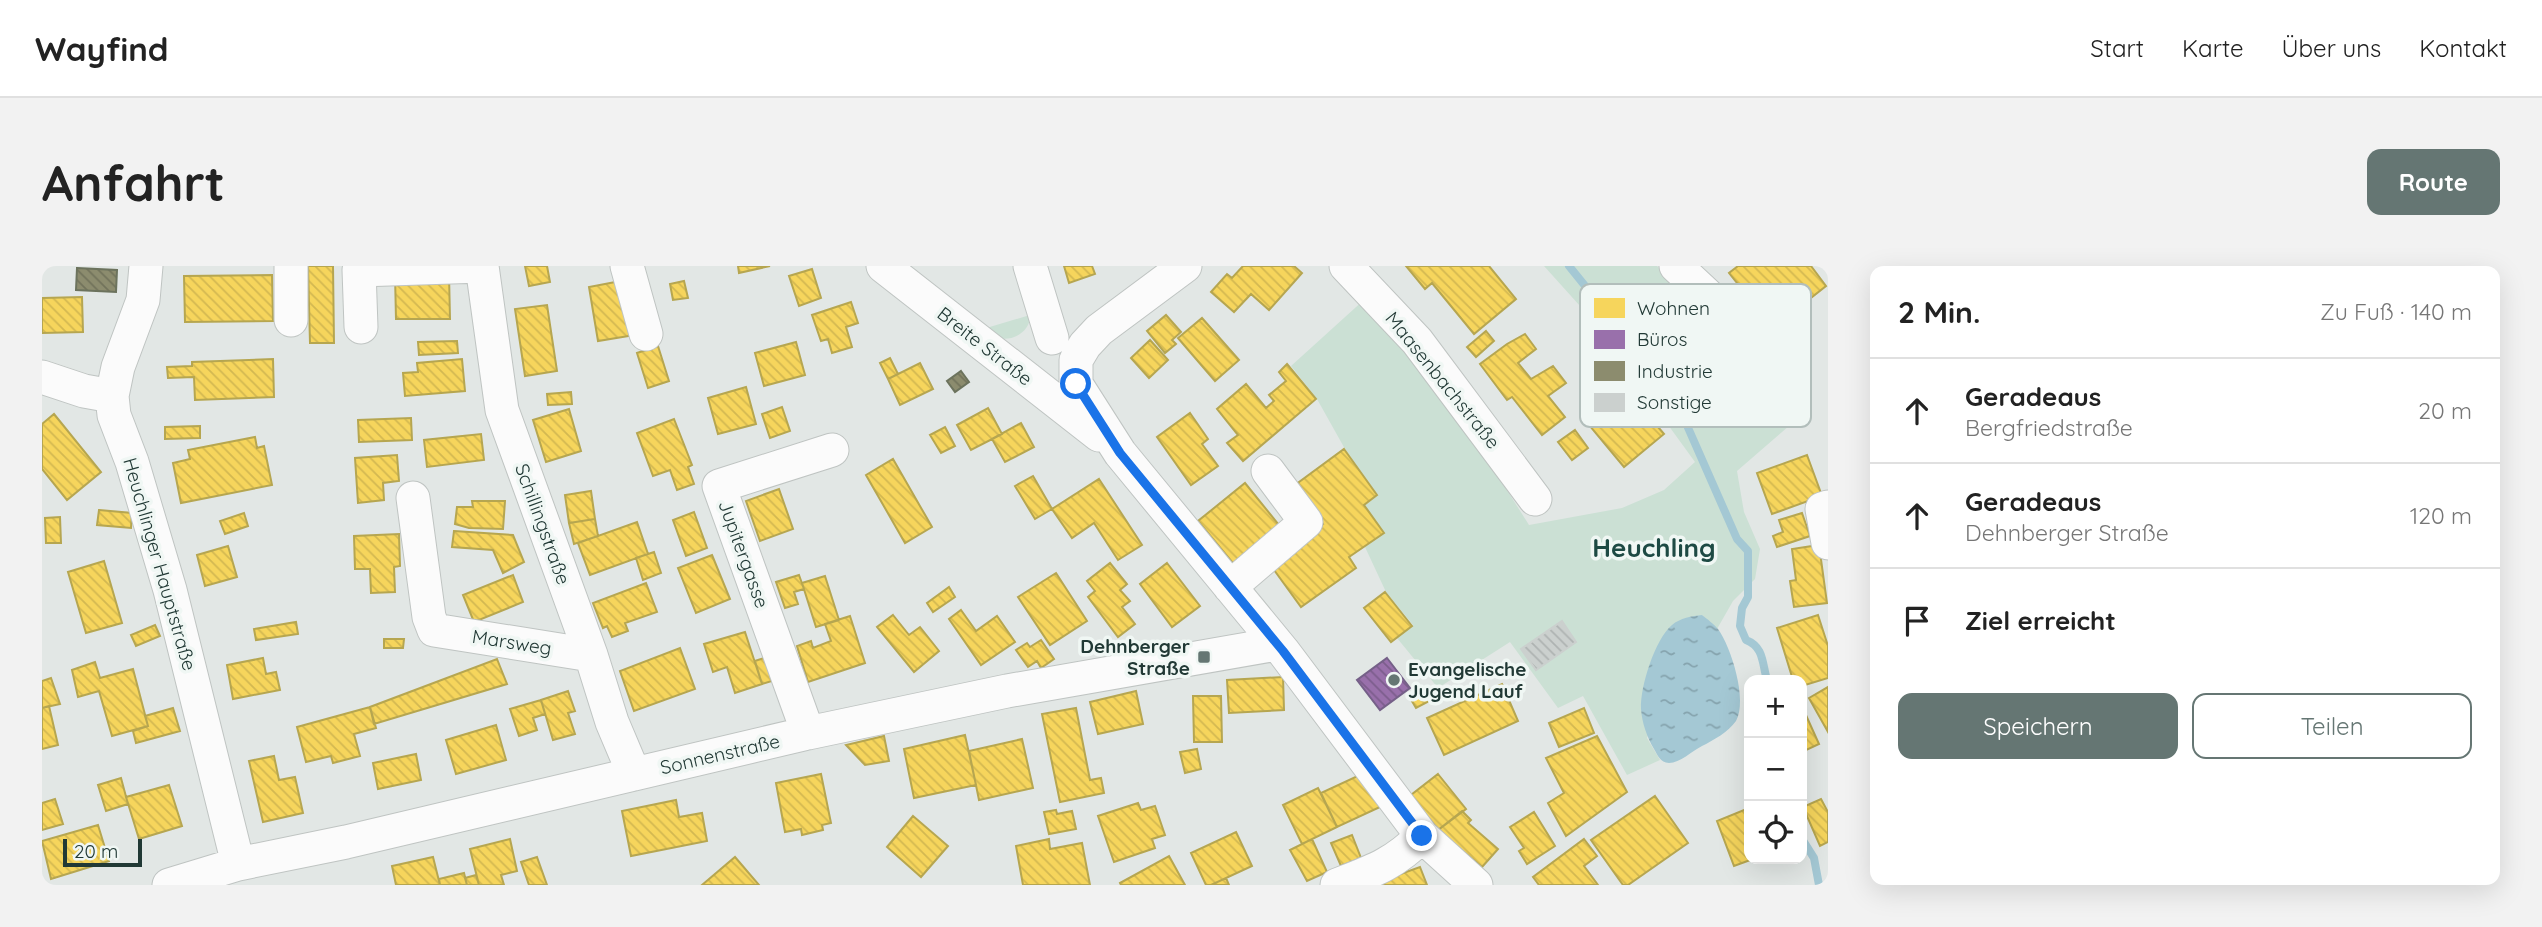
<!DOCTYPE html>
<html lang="de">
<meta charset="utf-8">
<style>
:root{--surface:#fff;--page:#f2f2f2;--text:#222;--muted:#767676;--line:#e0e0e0;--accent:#657673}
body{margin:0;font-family:Quicksand,sans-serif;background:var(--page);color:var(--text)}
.controls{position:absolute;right:21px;bottom:21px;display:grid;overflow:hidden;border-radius:14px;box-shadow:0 7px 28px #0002}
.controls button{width:63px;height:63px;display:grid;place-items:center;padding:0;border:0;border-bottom:2px solid var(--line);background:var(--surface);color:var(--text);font:35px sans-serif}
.scale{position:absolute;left:21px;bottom:18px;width:79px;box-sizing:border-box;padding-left:7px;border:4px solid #213935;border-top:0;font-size:19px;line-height:24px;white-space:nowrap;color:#213935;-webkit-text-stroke:5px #f0f7f4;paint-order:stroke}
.stop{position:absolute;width:21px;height:21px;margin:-16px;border:5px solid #1a73e8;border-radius:50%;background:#fff}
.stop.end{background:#1a73e8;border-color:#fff;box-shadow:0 2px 7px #0008}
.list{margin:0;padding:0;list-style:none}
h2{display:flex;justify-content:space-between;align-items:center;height:91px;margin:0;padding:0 28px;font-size:30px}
h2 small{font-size:23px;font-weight:400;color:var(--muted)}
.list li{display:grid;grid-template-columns:46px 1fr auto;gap:21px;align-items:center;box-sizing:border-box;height:105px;padding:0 28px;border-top:2px solid var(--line)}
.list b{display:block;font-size:26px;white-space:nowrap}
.list p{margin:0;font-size:23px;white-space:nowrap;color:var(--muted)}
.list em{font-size:23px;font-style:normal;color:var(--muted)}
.actions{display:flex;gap:14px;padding:21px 28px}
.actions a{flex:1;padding:16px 0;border:2px solid var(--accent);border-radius:14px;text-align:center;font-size:24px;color:var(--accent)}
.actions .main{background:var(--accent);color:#fff}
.icon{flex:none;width:38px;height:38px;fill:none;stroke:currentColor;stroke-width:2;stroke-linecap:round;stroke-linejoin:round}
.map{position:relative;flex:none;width:1786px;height:619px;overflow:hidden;border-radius:14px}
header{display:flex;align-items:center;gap:42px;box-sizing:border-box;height:98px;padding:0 35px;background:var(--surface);border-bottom:2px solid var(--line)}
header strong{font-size:33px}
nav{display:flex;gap:38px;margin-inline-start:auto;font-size:24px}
.intro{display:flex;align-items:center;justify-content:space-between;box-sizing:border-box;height:168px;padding:0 42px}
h1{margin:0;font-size:49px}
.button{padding:18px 32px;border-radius:14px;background:var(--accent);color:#fff;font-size:24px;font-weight:700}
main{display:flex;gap:42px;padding:0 42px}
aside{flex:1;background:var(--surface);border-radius:14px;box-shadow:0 7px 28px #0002}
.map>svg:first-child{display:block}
</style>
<header>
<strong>Wayfind</strong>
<nav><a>Start</a><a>Karte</a><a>Über uns</a><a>Kontakt</a></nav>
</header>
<div class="intro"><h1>Anfahrt</h1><a class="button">Route</a></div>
<main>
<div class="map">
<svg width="1786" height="619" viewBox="0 0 1786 619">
<defs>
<pattern id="water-ripples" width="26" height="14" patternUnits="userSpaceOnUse" patternTransform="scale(1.75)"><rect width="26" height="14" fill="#a4c8d4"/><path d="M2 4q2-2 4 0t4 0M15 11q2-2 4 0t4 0" fill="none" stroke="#85a3ad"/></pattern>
<pattern id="homes-back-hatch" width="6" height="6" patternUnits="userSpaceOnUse" patternTransform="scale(1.75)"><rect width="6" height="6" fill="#f6d55c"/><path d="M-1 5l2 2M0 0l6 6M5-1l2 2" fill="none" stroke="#d3b851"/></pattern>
<pattern id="offices-back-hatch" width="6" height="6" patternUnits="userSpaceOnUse" patternTransform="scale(1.75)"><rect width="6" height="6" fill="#9970ab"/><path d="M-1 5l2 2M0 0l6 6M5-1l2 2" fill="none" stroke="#7c5d8c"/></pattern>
<pattern id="industry-back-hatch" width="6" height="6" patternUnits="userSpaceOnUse" patternTransform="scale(1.75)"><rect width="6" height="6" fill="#8c8c6e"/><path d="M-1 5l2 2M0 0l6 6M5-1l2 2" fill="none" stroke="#72735b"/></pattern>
<pattern id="building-back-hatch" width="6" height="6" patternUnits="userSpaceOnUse" patternTransform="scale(1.75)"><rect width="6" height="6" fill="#cbd0ce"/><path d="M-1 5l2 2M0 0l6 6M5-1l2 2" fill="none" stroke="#aeb3b2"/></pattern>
</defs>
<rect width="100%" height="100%" fill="#e2e7e5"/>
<path fill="#cbe0d4" d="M1502 0H1615L1639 23 1634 28 1717 121 1728 112 1749 137 1748 159 1695 205 1702 246 1718 283 1713 313 1691 335 1675 363 1660 349 1605 472 1618 494 1585 509 1541 430 1516 442 1468 376 1396 422 1355 372 1371 359 1344 326 1323 281 1342 267 1323 239 1336 229 1303 183 1275 133 1249 100 1324 32 1394 112 1487 259 1580 242 1622 224 1653 196 1547 50Z
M988 49C989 65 971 76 956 72 951 71 945 66 941 63Z"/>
<path fill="url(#water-ripples)" d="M1660 349C1665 353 1672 358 1676 363 1689 381 1706 434 1694 455 1686 466 1672 474 1660 480 1650 485 1638 497 1627 497 1618 496 1616 490 1612 483 1605 471 1600 457 1599 443 1598 421 1613 373 1630 359 1638 352 1650 350 1660 349Z"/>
<path fill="url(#homes-back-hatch)" stroke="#b6a650" stroke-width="2" d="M266 0H291L292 77H268Z
M483 0H505L508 16 487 20Z
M696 0H728L697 7Z
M1022 0H1050L1053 8 1027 17Z
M1201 0H1252L1260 7 1227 44 1209 28 1192 46 1169 26 1185 8 1190 12Z
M1364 0H1447L1474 33 1432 68 1390 17 1383 23Z
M1696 0H1769L1784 20 1731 62 1687 7Z
M770 3 779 32 757 40 747 10Z
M407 8 408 53H354L353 9Z
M230 9 231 55 143 56 142 10Z
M584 14 593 69 556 75 547 21Z
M642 15 646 32 631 34 628 18Z
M40 31 41 66 0 67V32Z
M809 36 816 57 804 61 810 81 790 87 786 73 779 75 770 49Z
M505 39 515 105 483 110 473 43Z
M1124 49 1139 66 1130 74 1134 78 1123 87 1105 65Z
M1160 52 1197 94 1173 115 1136 72Z
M1444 65 1452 75 1434 91 1425 81Z
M1483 68 1494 83 1476 97 1489 113 1511 100 1524 117 1506 130 1523 151 1500 169 1470 131 1465 134 1438 98 1465 78Z
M1108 74 1126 94 1107 112 1089 92Z
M415 75 416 87 377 89 376 76Z
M754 76 763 109 722 120 713 87Z
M616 80 627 115 606 122 595 87Z
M848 92 856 108 846 113 838 97Z
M231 93 232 131 153 134 152 111 126 112 125 101 150 100V96Z
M420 93 423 125 363 130 361 107 376 106 375 97Z
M878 97 891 123 858 139 846 113Z
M1245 98 1274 133 1201 195 1185 177 1196 169 1175 143 1204 118 1224 142 1232 135 1227 129 1244 115 1237 106Z
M704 121 714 158 676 168 666 132Z
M529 126 530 138 506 139 505 128Z
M1587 127 1622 168 1582 201 1547 159Z
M740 141 748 165 728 172 720 148Z
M946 142 960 168 929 184 915 159Z
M527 143 539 185 504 196 491 154Z
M1148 147 1166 173 1160 178 1176 200 1149 219 1115 171Z
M12 148 59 206 25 234 0 203V158Z
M369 152 370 174 317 176 316 154Z
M632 153 650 199 646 201 652 218 635 224 628 204 611 210 595 167Z
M979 157 992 181 963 196 950 173Z
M158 160V172L123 173V161Z
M903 161 913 180 899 187 888 169Z
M1533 164 1546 182 1530 194 1516 176Z
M439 168 442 194 385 201 382 174Z
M213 171 215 182 222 180 230 219 139 237 131 197 148 193 146 184Z
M1302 183 1335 229 1322 239 1342 267 1307 291 1314 302 1259 341 1227 297 1281 258 1253 219Z
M355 189 357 215 341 217 342 234 316 237 313 192Z
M1765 189 1780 230 1730 248 1715 207Z
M851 193 890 261 863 277 824 209Z
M991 210 1010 243 993 253 973 220Z
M1057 213 1100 279 1076 294 1052 257 1030 272 1010 243Z
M1203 217 1241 264 1195 302 1156 255Z
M737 223 751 263 718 275 704 235Z
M549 225 553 253 527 257 523 229Z
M430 235H463L461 263 427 262 413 258 415 241H431Z
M57 244 90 247 89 262 55 259Z
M652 246 665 282 644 290 631 254Z
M202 247 206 260 183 268 178 255Z
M1760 247 1768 270 1735 281 1731 270 1741 266 1737 254Z
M18 251 19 277H4L3 252Z
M553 253 556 270 532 278 527 257Z
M595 256 606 288 548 309 536 277Z
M412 265 471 269 482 296 461 307 451 284 410 281Z
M357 268 358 300 352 301 353 326 329 327 328 303H313L312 270Z
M1777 279 1785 337 1752 341 1748 315 1754 314 1750 283Z
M186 280 195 311 163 320 155 289Z
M612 286 619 307 601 314 594 292Z
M670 289 688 333 654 347 636 302Z
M62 295 80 357 44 367 26 306Z
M1068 297 1085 318 1078 324 1088 335 1080 341 1093 358 1076 371 1046 331 1053 325 1045 315Z
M1125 297 1158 340 1130 361 1098 318Z
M1014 307 1045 355 1008 379 976 331Z
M471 309 481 336 432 356 421 329Z
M757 309 762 323 752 326 756 338 743 342 734 316Z
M783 310 797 354 774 361 760 317Z
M604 317 615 346 583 357 586 365 570 371 565 360 561 362 551 337Z
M907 321 913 331 891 346 885 337Z
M1343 326 1370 360 1349 376 1322 342Z
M919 344 934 365 955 350 973 376 939 399 907 353Z
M851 349 867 369 878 361 897 385 872 406 835 361Z
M1776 349 1786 380V412L1760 420V414H1751L1735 362Z
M808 350 823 397 766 416 755 380 769 375 771 382 789 375 783 358Z
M254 356 256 368 214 374 212 363Z
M113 359 118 370 94 380 89 369Z
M703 366 720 418 693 427 685 401 671 406 662 378Z
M342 373H362L361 382H342Z
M999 374 1012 393 999 402 995 395 986 401 974 384 985 377 988 381Z
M638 382 653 423 592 445 578 405Z
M728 390 736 413 720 418 713 395Z
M221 392 224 408 234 406 238 424 191 433 185 399Z
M455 393 465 418 332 458 328 441Z
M53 396 58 412 91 403 106 460 70 470 57 425 36 431 30 404Z
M1241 411 1242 444 1187 447 1185 414Z
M9 412 18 438 0 442V415Z
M1460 418 1476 455 1402 489 1385 452Z
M1786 421V466L1767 432Z
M1386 423 1391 433 1374 442 1368 432Z
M526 425 533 445 526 447 533 468 511 474 499 434Z
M1094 425 1101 458 1056 468 1048 436Z
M1151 430H1179L1180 476H1152Z
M499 434 503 448 491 452 495 464 477 470 468 443Z
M7 440 16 479 0 483V442Z
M328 441 334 462 312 468 318 490 291 497 289 490 264 496 255 461Z
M131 442 138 465 94 477 91 465 106 460 103 450Z
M1034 442 1048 514 1059 512 1062 527 1018 536 1000 448Z
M1542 442 1552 467 1517 481 1507 457Z
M1763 447 1777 478 1760 486V448Z
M454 459 464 494 414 508 404 474Z
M923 469 934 519 872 532 862 483Z
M842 470 847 495 823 499 804 479Z
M1555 470 1585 526 1524 570 1506 537 1522 527 1504 492Z
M980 473 991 522 937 534 927 485Z
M1155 483 1159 503 1143 507 1138 486Z
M374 488 379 514 336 523 331 497Z
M232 490 237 514 253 511 261 547 221 556 207 495Z
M1322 507 1338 541 1295 561 1279 527Z
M779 508 789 557 780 559 781 564 760 569 759 563 743 566 734 517Z
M1396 508 1424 543 1396 564 1369 529Z
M79 512 86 538 64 545 56 519Z
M127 519 140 560 97 573 84 531Z
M1276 522 1295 561 1260 578 1241 539Z
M1613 530 1646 577 1586 619H1581L1549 574Z
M13 533 21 558 0 564V537Z
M1779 533 1786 546V576L1778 580 1761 541Z
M634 534 637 551 660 547 665 575 589 590 580 545Z
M1096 537 1099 544 1113 540 1123 569 1110 573 1113 582 1072 596 1056 550Z
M1707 542V593H1711L1692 600 1675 555Z
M1014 544 1015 548 1030 545 1034 563 1007 568 1002 546Z
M1420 545 1429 554 1426 557 1456 583 1440 601 1396 564Z
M1492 546 1513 580 1485 598 1477 585 1482 582 1468 561Z
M871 550 906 580 879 611 845 581Z
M56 559 67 595 9 613 0 575Z
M1194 566 1210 600 1169 619H1164L1149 587Z
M1310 569 1319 592 1299 600 1289 577Z
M468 573 475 605 459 609 462 619H437L428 583Z
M1007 573 1008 583 1040 577 1048 619H981L974 580Z
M1270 573 1285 606 1265 615 1248 584Z
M1542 573 1555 590 1542 600 1556 619H1497L1491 611Z
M1127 590 1143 619H1079L1078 617Z
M391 591 398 619H354L350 600Z
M495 591 505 619H487L479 596Z
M693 591 717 619H660Z
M1378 601 1385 619H1328Z
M422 607 425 619H398L397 613Z
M434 609 437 619H425L423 612Z
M1184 612 1187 619H1169Z"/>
<path fill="url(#offices-back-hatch)" stroke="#756088" stroke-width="2" d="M1345 392 1368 422 1338 444 1315 414Z"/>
<path fill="url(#industry-back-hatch)" stroke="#6c735d" stroke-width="2" d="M35 2 75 4 74 26 34 24Z
M919 105 927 116 913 126 905 115Z"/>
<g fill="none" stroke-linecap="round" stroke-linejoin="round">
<path stroke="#a4c8d4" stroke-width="8" d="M1527 0 1590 78 1640 148 1695 273 1706 285V331L1700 342 1698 360 1704 374C1722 381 1720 397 1725 414
M1760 573 1772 592 1777 619"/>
</g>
<path fill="url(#building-back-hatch)" stroke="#cbd0ce" stroke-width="2" d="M1520 355 1534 376 1494 404 1479 383Z"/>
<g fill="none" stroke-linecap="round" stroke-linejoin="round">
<defs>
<path id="minor" d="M104 0 101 34 76 101 70 130 72 149 90 196 128 324 196 598
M249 0V54
M440 0 460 144 549 389 570 456 592 508
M585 0 604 68
M841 0 1057 169
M988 0 1010 72
M1143 0 1057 64 1043 79 1034 94V118L1078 187 1241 385 1380 570 1434 619
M1304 0 1375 75 1493 233
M1634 0 1692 54 1731 103
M319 61 317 4 440 0
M0 111 42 125 70 130
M371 232 387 351 392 364 549 389
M1786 241 1780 243 1786 277
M1188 321 1264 256 1226 205
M766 467 677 220 790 184
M127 619 196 598 304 576 766 467 965 425 1235 378
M1295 619C1331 605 1352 598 1380 570"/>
</defs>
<use href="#minor" stroke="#bfc4c2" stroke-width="35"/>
<use href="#minor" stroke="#fbfbfb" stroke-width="33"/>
</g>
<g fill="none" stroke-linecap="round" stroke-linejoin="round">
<path stroke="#1a73e8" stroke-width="9" d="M1034 118 1078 187 1241 385 1380 570"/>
</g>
<g fill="#657673" stroke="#f0f7f4" stroke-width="2.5">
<rect x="1155" y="384" width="14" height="14" rx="3.5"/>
<circle cx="1352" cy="414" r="7"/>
</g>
<g text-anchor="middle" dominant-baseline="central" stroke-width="7" stroke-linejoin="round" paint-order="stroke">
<g font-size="19" fill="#213935" stroke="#f0f7f4">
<text transform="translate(943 80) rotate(38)">Breite Straße</text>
<text transform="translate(1401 114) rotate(51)">Maasenbachstraße</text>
<text transform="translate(501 258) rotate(70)">Schillingstraße</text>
<text transform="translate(702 288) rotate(70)">Jupitergasse</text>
<text transform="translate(118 298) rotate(74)">Heuchlinger Hauptstraße</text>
<text transform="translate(470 376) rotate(9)">Marsweg</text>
<text transform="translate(678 488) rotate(-13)">Sonnenstraße</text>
</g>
<g font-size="19" font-weight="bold" fill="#213935" stroke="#f0f7f4" text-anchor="end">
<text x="1148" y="380">Dehnberger<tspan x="1148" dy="22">Straße</tspan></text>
<text x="1366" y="403" text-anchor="start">Evangelische<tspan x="1366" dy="22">Jugend Lauf</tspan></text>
</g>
<g font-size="26" font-weight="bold" fill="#1e4a44" stroke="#f0f7f4">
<text x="1612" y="281">Heuchling</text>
</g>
</g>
<rect x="1538" y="18" width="231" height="143" rx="10" fill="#f0f7f4" stroke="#b2bebb" stroke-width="2"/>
<rect x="1552" y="32" width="31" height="20" fill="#f6d55c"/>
<rect x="1552" y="64" width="31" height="19" fill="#9970ab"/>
<rect x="1552" y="95" width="31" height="20" fill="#8c8c6e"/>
<rect x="1552" y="127" width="31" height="19" fill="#cbd0ce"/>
<g font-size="19" fill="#213935">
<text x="1595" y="49">Wohnen</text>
<text x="1595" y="80">Büros</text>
<text x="1595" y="112">Industrie</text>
<text x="1595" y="143">Sonstige</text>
</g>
</svg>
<div class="controls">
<button>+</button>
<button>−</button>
<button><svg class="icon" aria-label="locate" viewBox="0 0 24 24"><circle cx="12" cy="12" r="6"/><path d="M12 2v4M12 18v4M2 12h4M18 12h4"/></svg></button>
</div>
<div class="scale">20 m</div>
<div class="stop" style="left:1034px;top:118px"></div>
<div class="stop end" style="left:1380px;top:570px"></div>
</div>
<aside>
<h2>2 Min.<small>Zu Fuß · 140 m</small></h2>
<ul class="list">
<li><svg class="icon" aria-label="ahead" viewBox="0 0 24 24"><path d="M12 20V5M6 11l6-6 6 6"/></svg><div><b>Geradeaus</b><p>Bergfriedstraße</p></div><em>20 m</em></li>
<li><svg class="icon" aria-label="ahead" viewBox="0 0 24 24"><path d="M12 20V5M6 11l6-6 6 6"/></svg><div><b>Geradeaus</b><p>Dehnberger Straße</p></div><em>120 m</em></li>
<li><svg class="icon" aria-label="arrive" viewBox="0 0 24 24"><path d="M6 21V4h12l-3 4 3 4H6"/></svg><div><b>Ziel erreicht</b></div></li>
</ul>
<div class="actions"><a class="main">Speichern</a><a>Teilen</a></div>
</aside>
</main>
